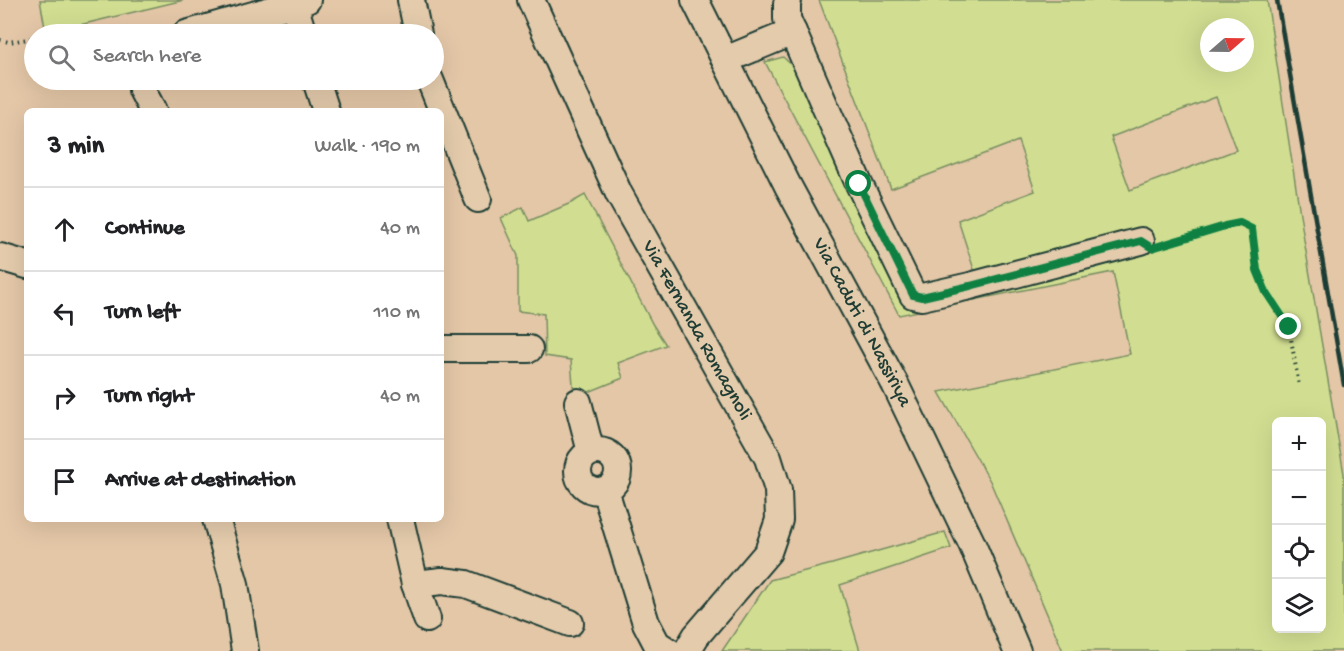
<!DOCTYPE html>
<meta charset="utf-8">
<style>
:root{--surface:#fff;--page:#f2f2f2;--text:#202124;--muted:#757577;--line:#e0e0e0}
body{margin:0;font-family:"Gochi Hand",sans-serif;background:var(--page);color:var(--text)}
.controls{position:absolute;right:18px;bottom:18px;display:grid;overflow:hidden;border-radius:9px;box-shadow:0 6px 24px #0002}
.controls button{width:54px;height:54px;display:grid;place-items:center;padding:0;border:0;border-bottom:2px solid var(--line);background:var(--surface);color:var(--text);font:30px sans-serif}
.compass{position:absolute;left:1200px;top:18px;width:54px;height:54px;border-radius:50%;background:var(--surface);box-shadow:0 6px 24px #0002;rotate:70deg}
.stop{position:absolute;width:18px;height:18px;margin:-14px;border:4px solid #0b8043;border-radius:50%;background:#fff}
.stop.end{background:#0b8043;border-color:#fff;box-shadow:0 2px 6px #0008}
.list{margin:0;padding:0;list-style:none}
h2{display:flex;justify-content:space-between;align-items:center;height:78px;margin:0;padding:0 24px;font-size:26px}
h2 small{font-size:20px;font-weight:400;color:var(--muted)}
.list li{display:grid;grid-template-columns:39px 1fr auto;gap:18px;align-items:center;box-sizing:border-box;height:84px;padding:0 24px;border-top:2px solid var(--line)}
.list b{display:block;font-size:22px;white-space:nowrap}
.list em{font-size:20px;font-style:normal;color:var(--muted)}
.icon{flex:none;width:33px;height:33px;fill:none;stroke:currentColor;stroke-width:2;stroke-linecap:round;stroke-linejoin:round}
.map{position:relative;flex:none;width:1344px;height:651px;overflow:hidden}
.search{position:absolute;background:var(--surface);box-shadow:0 6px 24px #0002;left:24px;top:24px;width:420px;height:66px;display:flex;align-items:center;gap:15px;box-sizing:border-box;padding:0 21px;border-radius:33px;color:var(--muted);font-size:22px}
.panel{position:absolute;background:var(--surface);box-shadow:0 6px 24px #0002;left:24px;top:108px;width:420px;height:414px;border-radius:9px}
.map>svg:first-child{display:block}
</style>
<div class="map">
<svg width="1344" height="651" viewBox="0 0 1344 651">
<rect width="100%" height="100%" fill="#e4c7a7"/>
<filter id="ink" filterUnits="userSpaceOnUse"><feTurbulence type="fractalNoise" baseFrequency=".0167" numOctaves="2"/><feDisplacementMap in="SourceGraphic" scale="12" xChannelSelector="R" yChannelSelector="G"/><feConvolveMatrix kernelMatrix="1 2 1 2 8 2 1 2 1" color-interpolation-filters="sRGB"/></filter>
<g filter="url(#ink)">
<path fill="#d1de91" stroke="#788e62" stroke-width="1.5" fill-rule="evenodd" d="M40 0H184L46 33Z
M819 0H1267L1304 240 1344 474V651H1063L990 481 939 392 1130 354 1113 272 899 315 765 62 783 57 802 75 905 295 980 288 958 220 1035 191 1018 141 891 189ZM1209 27H1245V63H1209ZM1216 97 1236 150 1130 190 1111 137ZM1276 422H1322V628H1276Z
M585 195 653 325 666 345 618 363 623 378 574 398 571 360 545 356 544 314 518 311V256L501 218 523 207 529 221 571 203Z
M945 532 951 548 840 585 860 651H722L770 580 832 564Z"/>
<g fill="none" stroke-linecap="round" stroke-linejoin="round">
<defs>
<g id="minor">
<path d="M411 0 418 34"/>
<path id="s1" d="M531 0 619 194 768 458 778 490 779 520 768 552 696 636 687 651"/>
<path id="s2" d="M695 0 788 186 895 384 972 544 1017 651"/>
<path d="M788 0 787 4V19L859 184 913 295 922 297 970 286 1141 241"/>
<path d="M294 4 303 34"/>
<path d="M186 34 307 0"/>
<path d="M725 60 793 32"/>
<path d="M142 80V90L153 111"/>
<path d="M316 80 326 111"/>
<path d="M430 80 478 199"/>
<path d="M0 257 27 265"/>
<path d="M441 349H529"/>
<path d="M578 402 591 452"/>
<circle cx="598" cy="471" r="20"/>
<path d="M605 490 646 623 657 644 668 651"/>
<path d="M216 519 235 584 245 651"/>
<path d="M400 519 415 584 427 619"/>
<path d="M415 584 442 581 466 584 570 623"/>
</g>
</defs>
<use href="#minor" stroke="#1f3d34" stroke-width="30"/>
<path stroke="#1f3d34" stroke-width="4" stroke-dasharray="1.5 4.5" stroke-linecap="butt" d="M0 40 9 42 34 38
M1161 246 1225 226 1240 223 1252 229 1257 270 1266 293 1289 327 1299 386"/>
<use href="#minor" stroke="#e4cbac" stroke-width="26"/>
<path stroke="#1f3d34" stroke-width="4.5" d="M1277 0 1344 385"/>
</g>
</g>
<g fill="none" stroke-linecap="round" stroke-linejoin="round" filter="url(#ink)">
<path stroke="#0b8043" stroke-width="8" d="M859 184 913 295 922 297 970 286 1141 241 1152 248 1225 226 1240 223 1252 229 1257 270 1266 292 1289 327"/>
</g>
<g text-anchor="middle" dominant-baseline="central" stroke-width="6" stroke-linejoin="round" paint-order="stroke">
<g font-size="20" fill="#1f3d34" stroke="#e4cbac">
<text stroke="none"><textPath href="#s2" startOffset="363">Via Caduti di Nassiriya</textPath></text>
<text stroke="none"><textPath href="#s1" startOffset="370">Via Fernanda Romagnoli</textPath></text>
</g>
</g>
</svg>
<div class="controls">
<button>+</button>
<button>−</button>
<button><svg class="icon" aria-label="locate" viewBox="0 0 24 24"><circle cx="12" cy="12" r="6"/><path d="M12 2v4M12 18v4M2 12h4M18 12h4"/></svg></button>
<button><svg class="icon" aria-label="layers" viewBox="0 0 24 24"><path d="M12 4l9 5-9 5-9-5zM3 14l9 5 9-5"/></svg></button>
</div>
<svg class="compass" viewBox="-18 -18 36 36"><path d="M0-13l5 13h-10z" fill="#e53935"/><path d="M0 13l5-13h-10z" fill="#757577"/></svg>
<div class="stop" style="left:859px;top:184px"></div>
<div class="stop end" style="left:1289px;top:327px"></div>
<div class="search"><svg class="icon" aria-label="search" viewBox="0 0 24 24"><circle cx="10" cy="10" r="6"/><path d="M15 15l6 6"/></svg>Search here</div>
<section class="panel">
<h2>3 min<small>Walk · 190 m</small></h2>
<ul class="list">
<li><svg class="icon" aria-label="ahead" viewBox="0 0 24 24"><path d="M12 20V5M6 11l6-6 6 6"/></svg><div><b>Continue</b></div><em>40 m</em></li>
<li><svg class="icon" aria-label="left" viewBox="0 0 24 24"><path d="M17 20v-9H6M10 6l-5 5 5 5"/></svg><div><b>Turn left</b></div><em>110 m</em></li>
<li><svg class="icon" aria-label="right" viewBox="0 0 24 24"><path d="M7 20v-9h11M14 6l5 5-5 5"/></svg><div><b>Turn right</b></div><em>40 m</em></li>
<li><svg class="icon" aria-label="arrive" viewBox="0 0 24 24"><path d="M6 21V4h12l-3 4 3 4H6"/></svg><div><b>Arrive at destination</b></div></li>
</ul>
</section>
</div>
